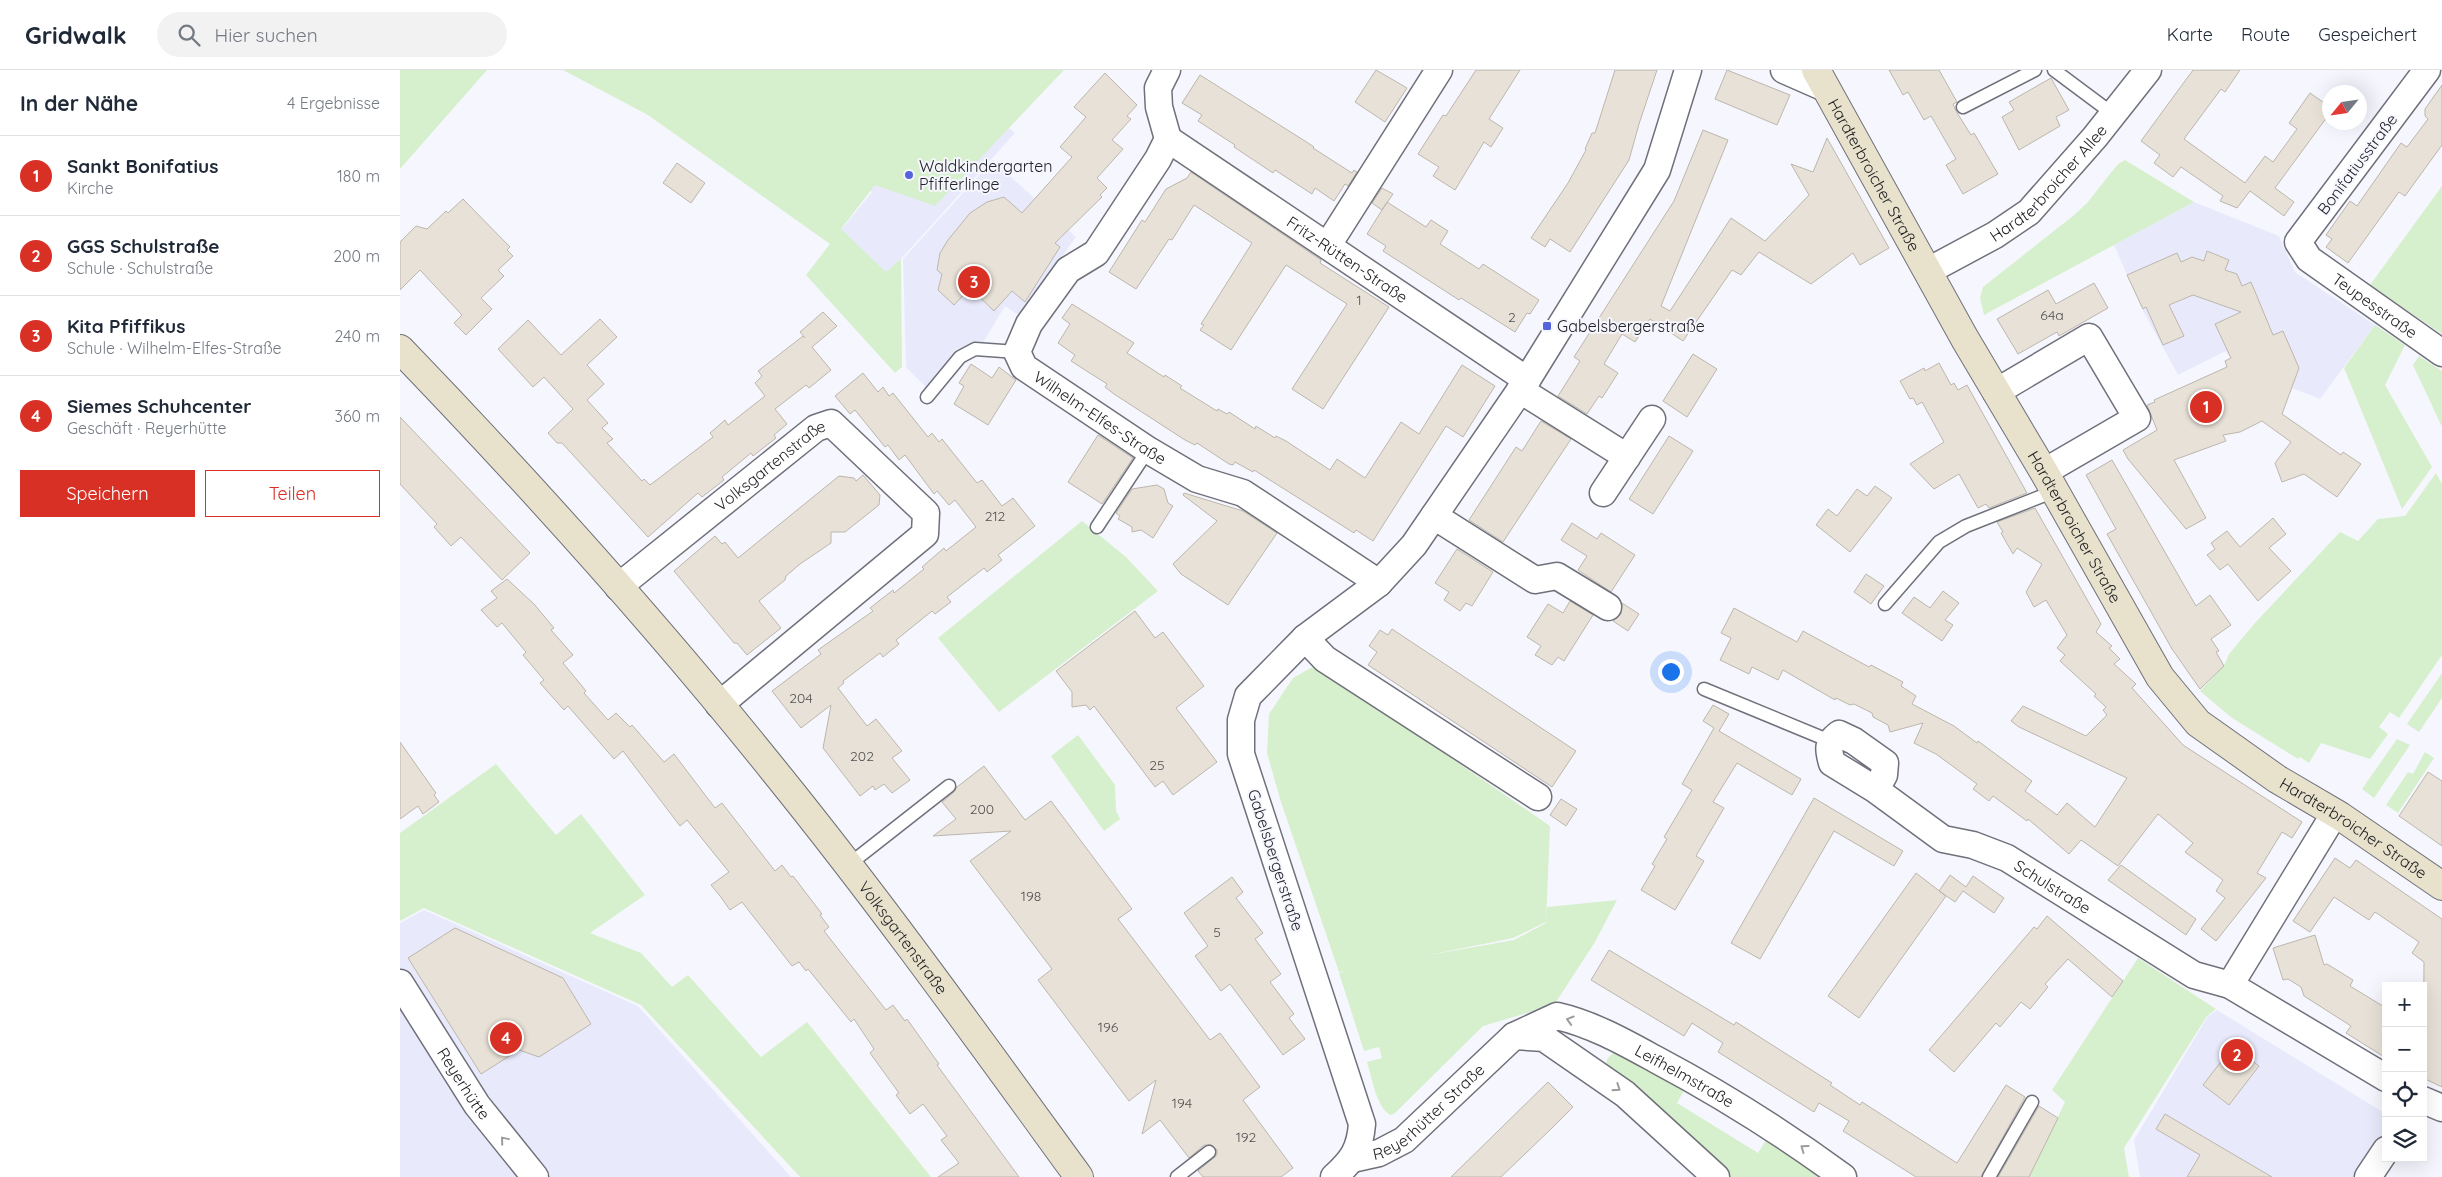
<!DOCTYPE html>
<html lang="de">
<meta charset="utf-8">
<style>
:root{--surface:#fff;--page:#f2f2f3;--text:#1f2937;--muted:#747a83;--line:#e0e1e3;--accent:#d93025}
body{margin:0;font-family:Quicksand,sans-serif;background:var(--page);color:var(--text)}
.controls{position:absolute;right:15px;bottom:15px;display:grid;overflow:hidden;border-radius:0px;box-shadow:0 5px 20px #0002}
.controls button{width:45px;height:45px;display:grid;place-items:center;padding:0;border:0;border-bottom:1px solid var(--line);background:var(--surface);color:var(--text);font:25px sans-serif}
.compass{position:absolute;left:1922px;top:15px;width:45px;height:45px;border-radius:50%;background:var(--surface);box-shadow:0 5px 20px #0002;rotate:241deg}
.you{position:absolute;left:1270px;top:601px;width:18px;height:18px;margin:-12px;border:4px solid #fff;border-radius:50%;background:#1a73e8;box-shadow:0 0 0 8px #1a73e833}
.badge{display:grid;place-items:center;width:32px;height:32px;border-radius:50%;background:var(--accent);color:#fff;font-size:16px;font-weight:700}
.pin{position:absolute;translate:-50% -50%;border:2px solid #fff;box-shadow:0 1px 5px #0006}
.list{margin:0;padding:0;list-style:none}
h2{display:flex;justify-content:space-between;align-items:center;height:65px;margin:0;padding:0 20px;font-size:21px}
h2 small{font-size:16px;font-weight:400;color:var(--muted)}
.list li{display:grid;grid-template-columns:32px 1fr auto;gap:15px;align-items:center;box-sizing:border-box;height:80px;padding:0 20px;border-top:1px solid var(--line)}
.list b{display:block;font-size:19px;white-space:nowrap}
.list p{margin:0;font-size:16px;white-space:nowrap;color:var(--muted)}
.list em{font-size:16px;font-style:normal;color:var(--muted)}
.actions{display:flex;gap:10px;padding:15px 20px}
.actions a{flex:1;padding:11px 0;border:1px solid var(--accent);border-radius:0px;text-align:center;font-size:18px;color:var(--accent)}
.actions .main{background:var(--accent);color:#fff}
.icon{flex:none;width:28px;height:28px;fill:none;stroke:currentColor;stroke-width:2;stroke-linecap:round;stroke-linejoin:round}
.map{position:relative;flex:none;width:2042px;height:1107px;overflow:hidden}
header{display:flex;align-items:center;gap:30px;box-sizing:border-box;height:70px;padding:0 25px;background:var(--surface);border-bottom:1px solid var(--line)}
header strong{font-size:24px}
nav{display:flex;gap:28px;margin-inline-start:auto;font-size:18px}
.search{width:350px;height:45px;background:var(--page);display:flex;align-items:center;gap:12px;box-sizing:border-box;padding:0 18px;border-radius:28px;color:var(--muted);font-size:19px}
main{display:flex}
aside{flex:1;background:var(--surface)}
.map>svg:first-child{display:block}
</style>
<header>
<strong>Gridwalk</strong>
<div class="search"><svg class="icon" aria-label="search" viewBox="0 0 24 24"><circle cx="10" cy="10" r="6"/><path d="M15 15l6 6"/></svg>Hier suchen</div>
<nav><a>Karte</a><a>Route</a><a>Gespeichert</a></nav>
</header>
<main>
<aside>
<h2>In der Nähe<small>4 Ergebnisse</small></h2>
<ul class="list">
<li><span class="badge">1</span><div><b>Sankt Bonifatius</b><p>Kirche</p></div><em>180 m</em></li>
<li><span class="badge">2</span><div><b>GGS Schulstraße</b><p>Schule · Schulstraße</p></div><em>200 m</em></li>
<li><span class="badge">3</span><div><b>Kita Pfiffikus</b><p>Schule · Wilhelm-Elfes-Straße</p></div><em>240 m</em></li>
<li><span class="badge">4</span><div><b>Siemes Schuhcenter</b><p>Geschäft · Reyerhütte</p></div><em>360 m</em></li>
</ul>
<div class="actions"><a class="main">Speichern</a><a>Teilen</a></div>
</aside>
<div class="map">
<svg width="2042" height="1107" viewBox="0 0 2042 1107">
<rect width="100%" height="100%" fill="#f6f7fe"/>
<path fill="#e8eafc" d="M546 0 615 63 501 189 486 203 441 160 472 122 359 61Z
M593 90 676 167 620 246 605 236 581 276 556 279 529 320 506 297 503 189Z
M1794 132 1879 166 1895 202 1975 255 1920 329 1871 310 1841 279 1827 285 1826 281 1778 305 1742 239 1714 175Z
M24 840 238 936 391 1107H0V853Z
M1817 940 1986 1044V1065L1959 1107H1740L1734 1070 1808 946Z"/>
<path fill="#d6efcc" d="M0 0H87L0 99Z
M163 0H664L535 136 475 115 441 159 486 202 501 189 502 297 495 303 406 205 430 174 248 45Z
M1725 90 1794 132 1584 245 1580 228 1583 217 1673 146 1687 133 1718 94Z
M2042 116V264L1970 215Z
M1975 255 2005 275 1985 315 2032 397 2002 439 1944 298Z
M2019 286 2042 301V357L2013 295Z
M2036 403 2042 414V585L1999 648 1990 642 1979 657 1988 664 1970 689 1921 673 1909 693 1900 687 1898 689 1832 648 1800 621 1824 596 1829 584 1855 553 1940 462 1958 471 1978 449 2005 446Z
M682 451 726 487 758 521 599 642 538 568Z
M916 595 1150 756 1146 852 1113 868 1024 886 1114 870 1146 853 1147 837 1217 830 1195 872 1154 935 1083 956 994 1044 990 1045C976 1036 972 1008 967 992L982 988 979 977 964 981 939 903 946 901 939 902 880 729 867 683 869 644 893 608Z
M2042 603V628L2019 662 2007 654Z
M678 665 715 715 716 741 720 749 704 761 651 686Z
M1997 669 2010 675 1974 728 1962 719Z
M2025 682 2034 688 1998 743 1986 735 2008 702 2013 704Z
M96 694 156 765 181 744 245 825 190 863 241 883 272 917 288 905 361 987 407 952 531 1107H400L241 935 24 838 0 851V763Z
M1738 888 1816 939 1807 946 1724 1078 1729 1107H1629L1665 1032 1652 1020Z
M1213 983H1217L1285 1019 1277 1033 1358 1083 1368 1067 1425 1107H1327L1206 996 1207 989Z"/>
<path fill="#e7e1d7" stroke="#bcb6ad" d="M976 0 1007 18 985 52 955 32Z
M1076 0H1120L1089 49 1103 58 1091 77 1084 72 1055 120 1033 106 1039 97 1018 84 1043 45 1046 46Z
M1215 0H1257L1239 54 1229 90 1170 182 1150 169 1145 177 1131 168 1168 113 1186 80 1185 79 1192 63H1195Z
M1327 0 1390 25 1377 55 1315 29Z
M1489 0H1539L1557 32 1553 34 1556 41 1571 65 1574 63 1598 104 1563 124 1546 95 1556 89 1531 46 1524 50 1508 22 1503 25Z
M1793 0H1840L1825 22 1821 19 1784 69 1845 113 1865 86 1873 92 1897 59 1889 53 1910 23 1930 37V43L1875 118 1894 132 1884 146 1850 121 1837 138 1820 131 1823 126 1781 97 1773 107 1754 93 1760 85 1741 71Z
M705 3 737 35 727 46 731 49 712 70 723 79 697 108 707 118 700 125 702 127 655 173 660 177 625 232 612 221 594 241 570 218 554 235 538 220 542 204 537 200 540 183 548 170 570 143 587 132 604 127 622 143 672 87 660 77 686 47 674 37Z
M800 5 905 71 914 77 913 78 952 103 954 100 957 102 948 116 945 114 934 131 915 118 912 124 875 100 873 103 834 77 835 75 798 51 802 45 782 33Z
M1651 8 1669 40 1656 47 1660 56 1619 80 1602 47 1614 40 1609 32Z
M2042 15V75L2005 126 1999 122 1948 193 1926 177 1932 169 1926 165 1950 131 1957 136 2001 73 2007 77 2028 49 2025 46V39Z
M1303 60 1328 70 1261 236 1270 241 1331 148 1365 171 1409 125 1391 94 1413 102 1427 68 1489 178 1460 195 1453 183 1411 214 1359 182 1341 205 1332 200 1283 271 1250 249 1235 272 1222 264 1204 294 1218 303 1202 328 1199 326 1187 344 1158 326 1180 291 1174 287 1274 131Z
M277 93 305 113 291 133 263 113Z
M791 102 921 190 920 193 989 237 923 339 892 319 947 234 886 195 831 280 800 260 804 255 801 254 852 173 794 135 772 170 769 169 736 219 709 202 742 150 745 152 766 119 787 108Z
M982 118 993 124 982 140 972 133Z
M63 129 110 177 107 180 113 186 98 200 104 206 81 228 92 239 66 265 54 253 62 245 20 200 0 220V172L16 156 27 159 46 141 48 143Z
M987 132 1026 157 1031 150 1048 161 1040 174 1079 199 1083 194 1139 230 1130 244 1127 243 1115 262 1061 228 1059 230 983 181 986 176 967 164Z
M1807 181 1829 190 1825 200 1837 204 1842 216 1851 212 1873 265 1883 261 1899 298 1882 344 1941 385 1943 382 1961 394 1937 427 1904 404 1882 412 1875 393 1891 372 1862 351 1840 362 1823 365 1826 371 1774 390 1806 448 1786 459 1728 389 1723 380 1757 360 1747 335 1755 332 1754 330 1827 297 1825 291 1831 288 1815 254 1841 242 1793 225 1769 235 1784 266 1763 275 1746 237 1743 239 1727 205 1777 183 1781 192 1792 187 1804 191Z
M1694 213 1708 238 1659 266 1657 262 1618 284 1597 249 1648 220 1656 234Z
M672 234 734 273 727 283 764 307 765 305 782 316 780 318 817 341 818 339 827 344 829 342 855 359 856 356 875 368 876 366 886 371 930 400 937 389 965 408 1001 352 1019 364 1062 295 1095 316 1063 367 1046 356 973 471 956 460 954 463 854 400 853 402 835 392 833 395 829 394 797 373 795 375 785 370 714 324 705 317 707 314 671 291 675 285 658 273 670 254 662 248Z
M423 242 437 256 412 277 431 300 409 318 406 315 375 339 387 354 374 365 376 368 353 386 351 383 322 407 324 410 302 427 298 423 248 467 162 373H157L148 363 173 339 144 307 133 317 98 279 128 250 161 285 200 249 217 267 187 295 204 314 187 330 208 353 202 358 213 369 207 373 242 411 244 409 250 415 313 367 310 363 325 350 328 355 365 326 355 313 362 306 358 301 403 266 405 268 400 262Z
M1293 284 1317 299 1287 347 1263 331Z
M1539 293 1551 315 1554 313 1558 320 1567 315 1627 423 1589 438 1586 434 1578 438 1559 404 1534 419 1510 394 1544 372 1522 332 1517 335 1513 328 1510 329 1500 311 1524 298 1525 301Z
M571 294 592 308 599 297 616 310 588 355 554 334 564 316 559 313Z
M463 303 478 322 483 317 489 326 493 323 528 367 532 363 539 372 542 369 577 413 582 410 602 436 613 428 635 456 598 485 602 490 587 502 584 498 547 527 551 532 535 544 532 541 496 570 499 574 483 587 480 583 443 611 444 613 438 618 467 656 476 649 502 681 492 688 510 710 492 723 484 714 475 720 473 716 460 726 423 678 431 635 401 658 372 621 421 584 418 580 473 541 470 538 493 520 494 523 524 499 522 497 544 478 546 481 576 457 555 430 549 435 537 421 534 424 505 385 499 390 488 375 485 377 455 340 450 344 435 326Z
M0 347 130 483 102 510 61 467 51 476 34 457 37 454 0 414Z
M1141 351 1171 369 1103 472 1069 450 1116 377 1122 381Z
M698 365 733 388 702 434 668 412Z
M1269 366 1293 381 1253 444 1229 429Z
M1712 390 1796 536 1810 525 1831 555 1811 569 1819 581 1816 582 1824 596 1800 619 1772 579 1707 464 1716 459 1686 405Z
M463 405 480 425 479 435 445 462H431V473L400 494 386 506 385 510 359 531 381 558 347 585 337 573H334L274 501 315 466 322 474 325 472 338 488 439 406 454 408 456 411Z
M757 415 764 419 768 433 773 436 753 468 741 460 732 462V457L718 449 720 446 716 443 732 419Z
M1475 416 1492 428 1450 482 1416 455 1428 439 1437 446 1457 419 1467 426Z
M784 423 843 441 877 463 828 535 781 504 773 494 817 451 783 425Z
M1635 438 1701 554 1696 562 1712 576 1709 578 1720 589 1714 594 1736 614 1732 618 1783 675 1902 752 1892 768 1882 762 1857 803 1866 808 1816 871 1801 859 1825 828 1816 821 1823 810 1785 782 1793 773 1758 744 1718 796 1681 770 1669 784 1628 749 1627 751 1593 726 1589 731 1573 719 1577 714 1536 684 1514 673 1523 653 1490 662 1488 655 1473 647 1472 643 1454 634 1450 635 1436 628 1435 630 1383 600 1378 610 1352 597 1349 604 1320 590 1331 568 1321 563 1334 538 1397 572 1403 561 1469 597 1471 595 1503 612 1501 616 1516 626 1512 634 1554 656 1577 673 1578 671 1632 711 1625 721 1657 745 1667 733 1695 757 1727 708 1619 657 1611 651 1623 636 1686 666 1707 645 1703 640 1706 637 1694 626 1696 624 1660 591 1665 585 1657 578 1667 565 1646 530 1634 537 1626 522 1642 494 1617 478 1613 484 1601 463 1603 462 1597 452Z
M1873 448 1886 464 1869 478 1891 501 1858 531 1828 494 1820 500 1807 485 1815 479 1811 473 1827 461 1840 477Z
M1172 453 1197 469 1201 463 1235 485 1211 522 1178 500 1187 486 1161 470Z
M1057 479 1093 502 1072 536 1066 533 1060 541 1044 530 1049 522 1035 513Z
M1466 504 1484 516 1471 534 1454 522Z
M107 509 134 534 154 558 151 560 173 585 163 593 186 621 184 623 208 650 216 643 230 657 232 655 264 692 274 684 315 738 322 733 375 801 382 795 391 807 393 806 422 844 420 845 429 857 424 861 486 940 493 935 505 951 507 949 539 994 537 995 619 1107H538L559 1093 541 1070 547 1066 523 1034 510 1044 496 1025 499 1023 470 983 474 979 454 949 451 952 408 899 406 901 399 892 392 896 342 832 330 840 320 826 311 815 329 802 287 750 280 756 223 681 214 689 168 636 164 640 140 613 144 610 123 585 126 582 102 553 97 557 81 540 97 528 91 521Z
M1543 521 1559 533 1545 550 1553 555 1542 571 1502 543 1514 527 1530 538Z
M1170 531 1193 545 1164 591 1158 587 1152 595 1135 585 1141 576 1127 567 1148 534 1163 543Z
M1222 533 1239 544 1228 561 1213 551 1221 544Z
M735 541 755 568 763 562 804 616 776 638 817 692 773 725 763 711 755 717 694 636 690 640 686 635 672 637V622L656 601Z
M992 559 1176 681 1152 717 968 595 977 582 969 576 980 560 988 565Z
M1313 635 1329 644 1319 661 1401 709 1392 725 1337 693 1313 732 1324 738 1296 786 1304 791 1275 840 1241 820 1255 796 1252 794 1267 769 1264 767 1292 720 1282 714 1314 658 1303 651Z
M0 672 36 723 34 725 39 732 23 744 18 736 0 749Z
M584 696 625 750 651 731 732 839 718 849 810 970 820 963 860 1017 843 1030 893 1098 881 1107H803L798 1101 817 1085V1080L812 1075H804L789 1088 760 1050 742 1064 756 1010 729 1031 638 910 652 899 570 791 611 761 533 766 556 749 542 732 554 722 557 717Z
M2028 702 2042 711V776L1999 746Z
M1414 728 1503 781 1494 796 1434 761 1360 889 1331 873Z
M1161 729 1177 739 1166 756 1150 745Z
M1935 788 1950 798 1956 790 2042 849V1017L2023 1008 2024 892 2012 883 2019 872 1975 842 1969 850 1934 827 1910 862 1893 851Z
M1721 795 1796 849 1786 865 1708 810Z
M1516 803 1546 826 1459 948 1428 926Z
M1550 805 1566 817 1573 806 1604 828 1594 843 1563 821 1555 832 1539 821Z
M832 807 843 822 836 828 863 863 855 869 881 904 870 912 894 944 889 948 905 969 883 985 830 914 821 921 795 886 808 876 784 843Z
M1647 846 1723 911 1712 927 1668 889 1645 914 1648 917 1630 939 1621 932 1600 957 1596 953 1554 1002 1529 980 1634 857 1637 859Z
M55 858 163 908 191 954 139 987 119 980 81 1004 8 888Z
M1915 865 1924 895 1927 894 1953 910 1950 916 1986 938V988L1946 963 1951 956 1904 926 1901 917 1888 909 1883 910 1873 878Z
M1209 880 1334 955 1336 952 1432 1013 1430 1015 1460 1035 1462 1032 1557 1093 1606 1015 1625 1027 1581 1107H1516L1443 1061 1449 1051 1419 1033 1414 1042 1318 982 1323 973 1292 953 1284 966 1191 910Z
M1833 976 1859 996 1829 1035 1803 1015Z
M1148 1012 1173 1037 1151 1059 1101 1107H1051Z
M1639 1036 1658 1048 1629 1107H1598Z
M1765 1044 1809 1070 1872 1107H1787L1800 1085 1756 1059Z"/>
<g fill="none" stroke-linecap="round" stroke-linejoin="round">
<defs>
<path id="lane" d="M1654 0 1713 44
M1563 37 1635 0
M527 327 560 287 575 279 617 282
M697 457 748 380
M1485 534 1539 472 1566 456 1655 421
M1304 619 1430 671
M447 796 549 716
M777 1107 809 1082
M1589 1107 1632 1032"/>
<g id="street">
<path id="s1" d="M767 0 758 18 759 37 768 69 758 89 696 183 668 200 629 254 617 282 624 297 748 380 797 409 843 423 979 513"/>
<path d="M1384 0 1425 18"/>
<path id="s2" d="M2027 0 1898 172 1909 189 2042 283"/>
<path id="s3" d="M768 69 1127 310"/>
<path d="M928 175 1039 0"/>
<path id="s4" d="M1528 201 1595 165 1629 142 1695 67 1748 0"/>
<path d="M1120 320 1227 387"/>
<path d="M1596 322 1689 267 1737 348 1644 402"/>
<path d="M1203 423 1252 349"/>
<path d="M1034 446 1135 510 1157 506 1208 537"/>
<path id="s5" d="M218 517 416 358 431 353 526 443 525 464 319 635"/>
<path d="M905 568 925 589 1138 727"/>
<path id="s6" d="M1476 720 1484 705 1485 693 1454 671 1439 664C1427 673 1428 679 1432 693L1476 720 1543 769 1573 775 1607 788 1794 905 1830 915 1986 1008"/>
<path id="s7" d="M0 913 77 1035 135 1107"/>
<path d="M1830 915 1935 743"/>
<path d="M1114 966 1144 968 1225 1024 1316 1107"/>
<path d="M2023 1030 2042 1038"/>
<path id="s8" d="M952 1089 979 1083 1004 1070 1114 966 1157 946C1192 954 1224 972 1255 989 1321 1024 1383 1063 1443 1107"/>
<path d="M934 1107C953 1090 960 1079 962 1054L841 684V650L848 626 905 568 979 513 1014 475 1127 310 1257 100 1288 0"/>
<path d="M1968 1107 1986 1080"/>
</g>
<g id="secondary">
<path id="s9" d="M1416 0 1565 269 1644 402 1760 607 1798 653 1877 709 1940 746 2042 816"/>
<path id="s10" d="M0 279C130 414 258 556 375 702 481 833 580 971 679 1107"/>
</g>
</defs>
<use href="#lane" stroke="#6f707a" stroke-width="15"/>
<use href="#street" stroke="#6f707a" stroke-width="29"/>
<use href="#secondary" stroke="#6f707a" stroke-width="30"/>
<use href="#lane" stroke="#fff" stroke-width="12"/>
<use href="#street" stroke="#fff" stroke-width="26"/>
<use href="#secondary" stroke="#e8e1cc" stroke-width="28"/>
</g>
<defs><path id="oneway-chevron" d="M-2-3.5L2.5 0L-2 3.5" fill="none" stroke-width="1.6" stroke-linecap="round" stroke-linejoin="round" transform="scale(1.25)"/></defs>
<g stroke="#9c9c9d">
<use href="#oneway-chevron" transform="translate(1170 950) rotate(-163)"/>
<use href="#oneway-chevron" transform="translate(1217 1018) rotate(34)"/>
<use href="#oneway-chevron" transform="translate(104 1070) rotate(-130)"/>
<use href="#oneway-chevron" transform="translate(1404 1078) rotate(-144)"/>
</g>
<g fill="#5664db" stroke="#f6f7fe" stroke-width="2">
<circle cx="509" cy="105" r="5"/>
<rect x="1142" y="251" width="10" height="10" rx="2.5"/>
</g>
<g text-anchor="middle" dominant-baseline="central" stroke-width="4" stroke-linejoin="round" paint-order="stroke">
<g font-size="14" fill="#535252">
<text x="959" y="230">1</text>
<text x="1652" y="245">64a</text>
<text x="1112" y="247">2</text>
<text x="595" y="446">212</text>
<text x="401" y="628">204</text>
<text x="462" y="686">202</text>
<text x="757" y="695">25</text>
<text x="582" y="739">200</text>
<text x="631" y="826">198</text>
<text x="817" y="862">5</text>
<text x="708" y="957">196</text>
<text x="782" y="1033">194</text>
<text x="846" y="1067">192</text>
</g>
<g font-size="16" fill="#222226" stroke="#f6f7fe">
<text transform="translate(1957 94) rotate(-53)">Bonifatiusstraße</text>
<text stroke="none"><textPath href="#s9" startOffset="120">Hardterbroicher Straße</textPath></text>
<text stroke="none"><textPath href="#s4" startOffset="151">Hardterbroicher Allee</textPath></text>
<text stroke="none"><textPath href="#s3" startOffset="216">Fritz-Rütten-Straße</textPath></text>
<text stroke="none"><textPath href="#s2" startOffset="316">Teupesstraße</textPath></text>
<text stroke="none"><textPath href="#s1" startOffset="445">Wilhelm-Elfes-Straße</textPath></text>
<text stroke="none"><textPath href="#s5" startOffset="195">Volksgartenstraße</textPath></text>
<text stroke="none"><textPath href="#s9" startOffset="525">Hardterbroicher Straße</textPath></text>
<text stroke="none"><textPath href="#s9" startOffset="945">Hardterbroicher Straße</textPath></text>
<text transform="translate(876 790) rotate(72)">Gabelsbergerstraße</text>
<text stroke="none"><textPath href="#s6" startOffset="372">Schulstraße</textPath></text>
<text stroke="none"><textPath href="#s10" startOffset="775">Volksgartenstraße</textPath></text>
<text stroke="none"><textPath href="#s8" startOffset="396">Leifhelmstraße</textPath></text>
<text stroke="none"><textPath href="#s7" startOffset="119">Reyerhütte</textPath></text>
<text stroke="none"><textPath href="#s8" startOffset="92">Reyerhütter Straße</textPath></text>
</g>
<g font-size="16" fill="#222226" stroke="#f6f7fe" text-anchor="start">
<text x="519" y="96">Waldkindergarten<tspan x="519" dy="18">Pfifferlinge</tspan></text>
<text x="1157" y="256">Gabelsbergerstraße</text>
</g>
</g>
</svg>
<div class="controls">
<button>+</button>
<button>−</button>
<button><svg class="icon" aria-label="locate" viewBox="0 0 24 24"><circle cx="12" cy="12" r="6"/><path d="M12 2v4M12 18v4M2 12h4M18 12h4"/></svg></button>
<button><svg class="icon" aria-label="layers" viewBox="0 0 24 24"><path d="M12 4l9 5-9 5-9-5zM3 14l9 5 9-5"/></svg></button>
</div>
<svg class="compass" viewBox="-18 -18 36 36"><path d="M0-13l5 13h-10z" fill="#e53935"/><path d="M0 13l5-13h-10z" fill="#747a83"/></svg>
<div class="you"></div>
<div class="pin badge" style="left:1806px;top:337px">1</div>
<div class="pin badge" style="left:1837px;top:985px">2</div>
<div class="pin badge" style="left:574px;top:212px">3</div>
<div class="pin badge" style="left:106px;top:968px">4</div>
</div>
</main>
